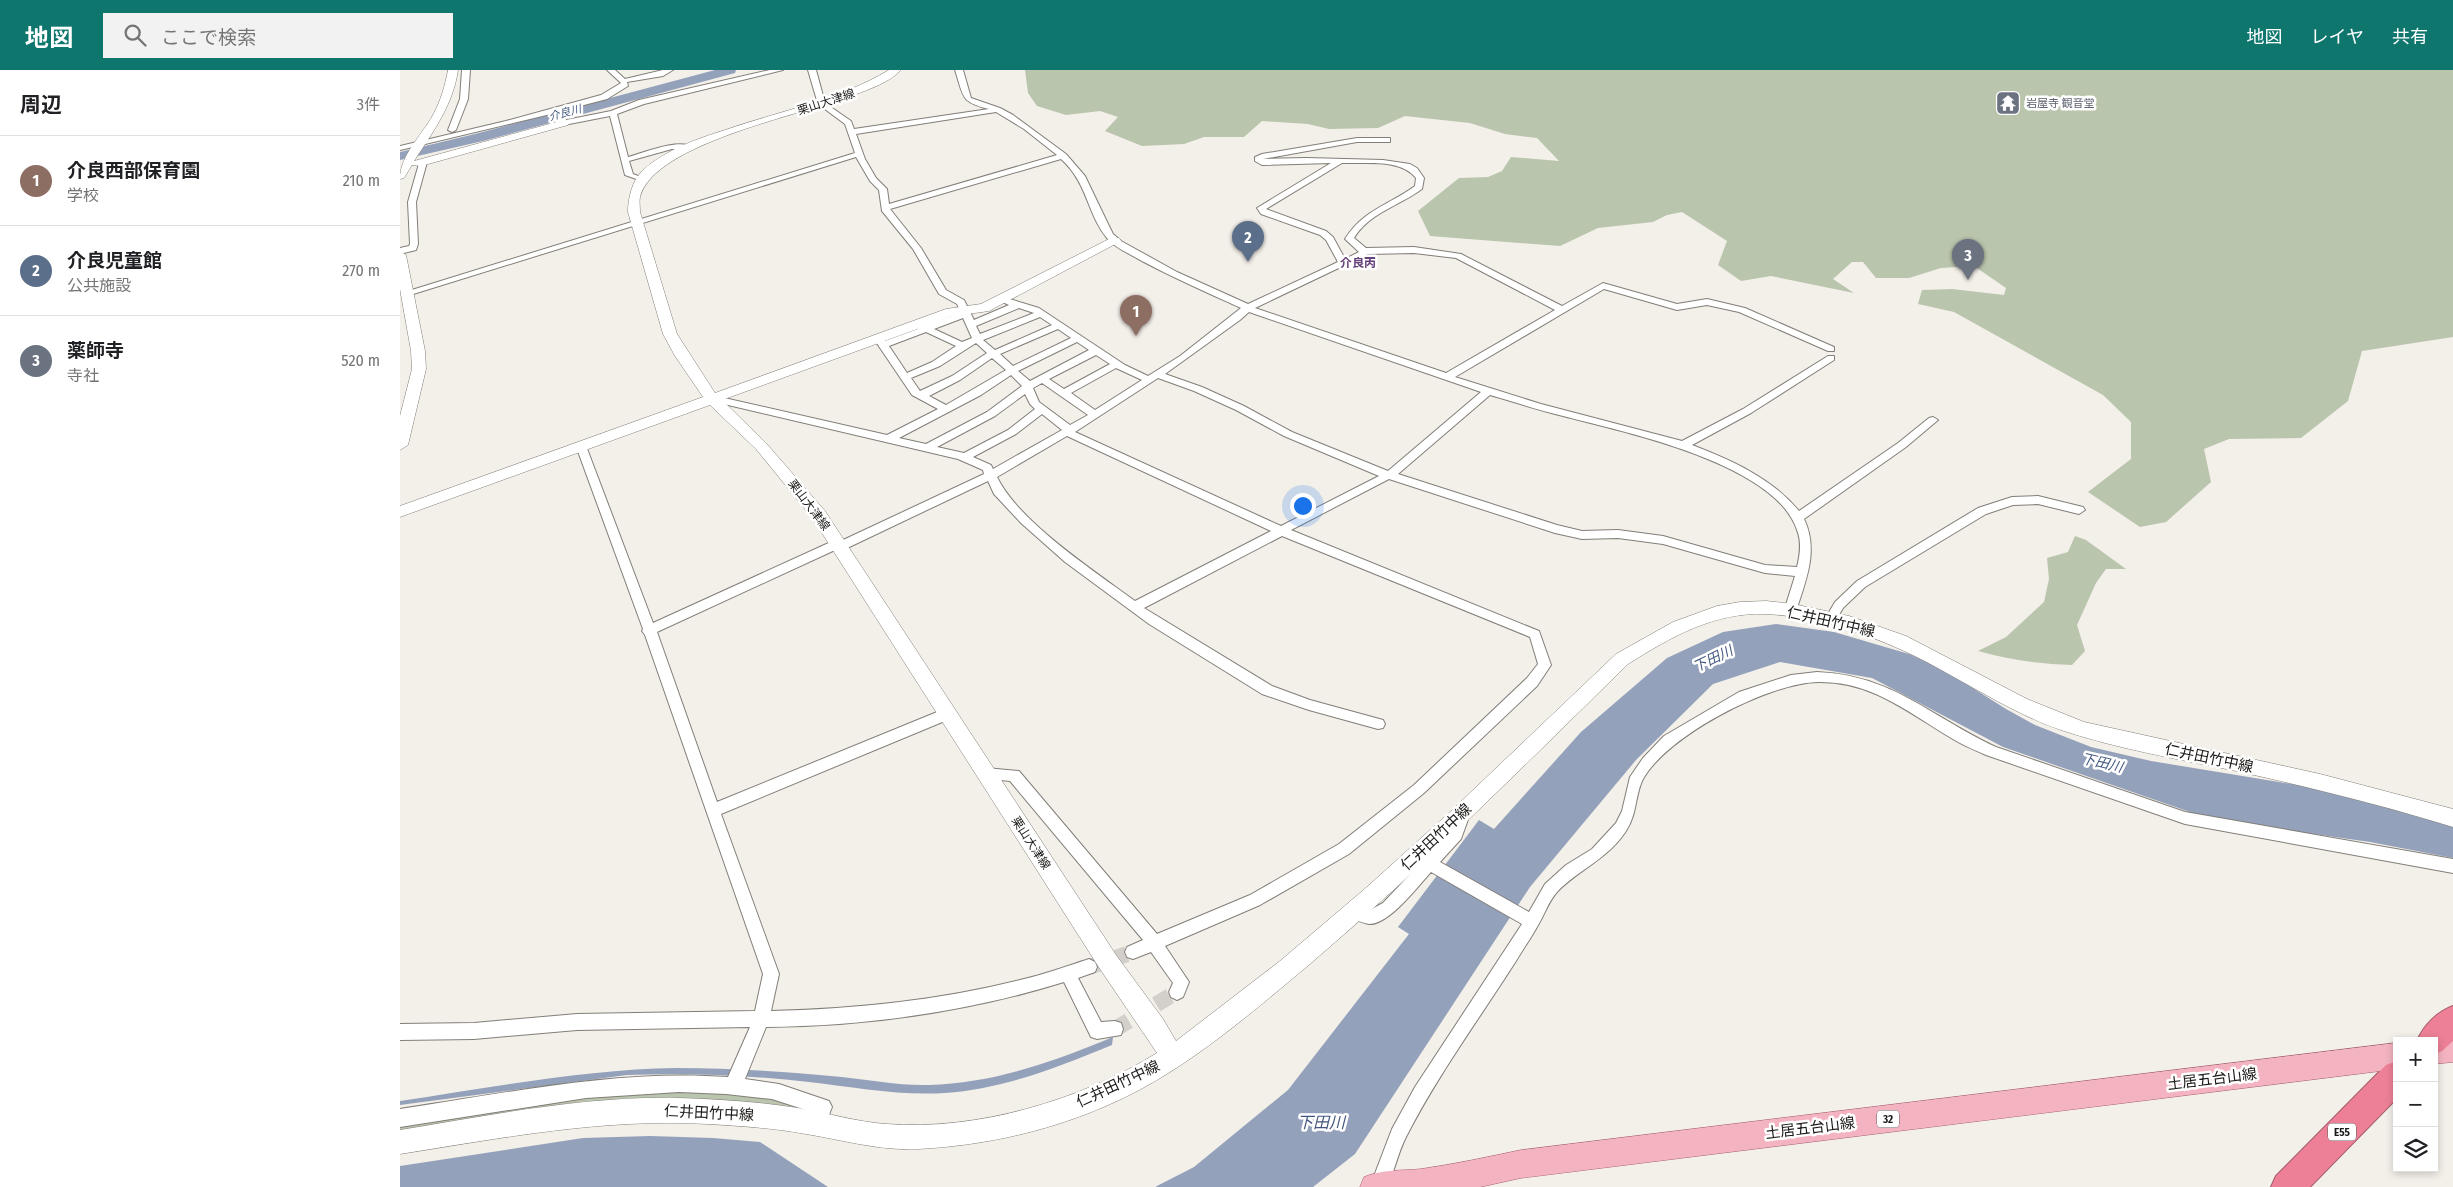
<!DOCTYPE html>
<html lang="ja">
<meta charset="utf-8">
<style>
:root{--surface:#fff;--page:#f2f2f2;--text:#202124;--muted:#757577;--line:#e0e0e0;--accent:#0f766e}
body{margin:0;font-family:"Fira Sans Condensed","Noto Sans JP",sans-serif;background:var(--page);color:var(--text)}
.controls{position:absolute;right:15px;bottom:15px;display:grid;overflow:hidden;border-radius:0px;box-shadow:0 2px 8px #0003}
.controls button{width:45px;height:45px;display:grid;place-items:center;padding:0;border:0;border-bottom:1px solid var(--line);background:var(--surface);color:var(--text);font:25px sans-serif}
.you{position:absolute;left:902px;top:435px;width:18px;height:18px;margin:-12px;border:4px solid #fff;border-radius:50%;background:#1a73e8;box-shadow:0 0 0 8px #1a73e833}
.badge{display:grid;place-items:center;width:32px;height:32px;border-radius:50%;background:var(--accent);color:#fff;font-size:16px;font-weight:700}
.pin{position:absolute;translate:-50% -41px;filter:drop-shadow(0 1px 2px #0008)}
.pin::after{content:'';position:absolute;top:26px;width:18px;height:15px;background:inherit;clip-path:polygon(0 0,100% 0,50% 100%)}
.list{margin:0;padding:0;list-style:none}
h2{display:flex;justify-content:space-between;align-items:center;height:65px;margin:0;padding:0 20px;font-size:21px}
h2 small{font-size:16px;font-weight:400;color:var(--muted)}
.list li{display:grid;grid-template-columns:32px 1fr auto;gap:15px;align-items:center;box-sizing:border-box;height:90px;padding:0 20px;border-top:1px solid var(--line)}
.list b{display:block;font-size:19px;white-space:nowrap}
.list p{margin:0;font-size:16px;white-space:nowrap;color:var(--muted)}
.list em{font-size:16px;font-style:normal;color:var(--muted)}
.icon{flex:none;width:28px;height:28px;fill:none;stroke:currentColor;stroke-width:2;stroke-linecap:round;stroke-linejoin:round}
.map{position:relative;flex:none;width:2053px;height:1117px;overflow:hidden}
header{display:flex;align-items:center;gap:30px;box-sizing:border-box;height:70px;padding:0 25px;background:var(--accent);color:#fff}
header strong{font-size:24px}
nav{display:flex;gap:28px;margin-inline-start:auto;font-size:18px}
.search{width:350px;height:45px;background:var(--page);display:flex;align-items:center;gap:12px;box-sizing:border-box;padding:0 18px;border-radius:0px;color:var(--muted);font-size:19px}
main{display:flex}
aside{flex:1;background:var(--surface)}
.map>svg:first-child{display:block}
</style>
<header>
<strong>地図</strong>
<div class="search"><svg class="icon" aria-label="search" viewBox="0 0 24 24"><circle cx="10" cy="10" r="6"/><path d="M15 15l6 6"/></svg>ここで検索</div>
<nav><a>地図</a><a>レイヤ</a><a>共有</a></nav>
</header>
<main>
<aside>
<h2>周辺<small>3件</small></h2>
<ul class="list">
<li><span class="badge" style="background:#8d6e63">1</span><div><b>介良西部保育園</b><p>学校</p></div><em>210 m</em></li>
<li><span class="badge" style="background:#5c6f8a">2</span><div><b>介良児童館</b><p>公共施設</p></div><em>270 m</em></li>
<li><span class="badge" style="background:#6b7280">3</span><div><b>薬師寺</b><p>寺社</p></div><em>520 m</em></li>
</ul>
</aside>
<div class="map">
<svg width="2053" height="1117" viewBox="0 0 2053 1117">
<rect width="100%" height="100%" fill="#f3efe9"/>
<path fill="#bac5ad" d="M625 0H2053V267L1962 281 1948 331 1901 368 1829 369 1804 379 1811 412 1766 452 1740 457 1688 422 1731 389V352L1703 325 1554 242 1518 234 1522 220 1552 219 1604 225 1606 218 1574 196 1541 198 1509 208H1476L1463 192H1452L1433 209 1454 223 1371 206 1341 211 1318 195 1327 171 1282 142 1267 145 1253 152 1198 158 1160 176 1030 166 1018 141 1059 108 1088 107 1102 101 1111 87 1159 91 1137 68 1105 64 1070 53 1005 46 978 58 929 59 908 54 862 51 844 67H804L784 74 742 76 705 61 718 47 700 41 666 45 637 36 628 23Z
M1675 466 1686 470 1726 499H1706L1696 513 1677 555 1685 581 1672 595C1639 594 1610 590 1578 581L1606 567 1644 532 1649 509 1647 488 1668 482Z
M262 1020 362 1025 410 1040 391 1036 316 1030 0 1062V1054L165 1027Z"/>
<path fill="#94a1bb" d="M1376 554 1434 562 1509 584 1546 601 1606 639 1635 655 1691 677 1751 691 1910 717 2053 752V788L1970 772 1810 749 1603 677 1472 608 1380 592 1313 614 1236 690 1130 817 955 1084 913 1117H755L794 1097 888 1020 1009 864 998 857 1079 750 1094 759 1181 662 1267 588 1323 562Z
M713 967 712 975C659 997 603 1019 545 1023 499 1026 454 1017 409 1012 349 1005 287 1003 227 1005L0 1035V1031C89 1018 187 999 277 998 332 998 388 1002 442 1007 471 1010 500 1016 529 1015 594 1013 653 992 713 967Z
M250 1066 313 1068 360 1072 428 1117H0V1096L183 1068Z"/>
<g fill="none" stroke-linecap="round" stroke-linejoin="round">
<path fill="#94a1bb" fill-rule="evenodd" d="M315 0H336L335 3 83 71 0 90V82L75 64Z"/>
<path stroke="#d3cfca" stroke-width="16" stroke-dasharray="16 8" stroke-linecap="butt" d="M689 897 733 882
M715 959 777 922"/>
<defs>
<path id="street" d="M62 0H70L68 29 56 60 52 62 48 60 60 29Z
M207 0H215L225 9 263 0H273L263 6 227 12 228 16 207 29 161 41 166 50 211 41 239 30 370 0H383L244 34 217 44 228 87C243 83 279 68 292 77L288 79H272L229 91 233 104 246 109 242 111 225 105 210 46 164 55H161L155 43 0 80V76L106 51 201 25 221 13Z
M408 0H416L425 33 451 51 454 59 589 39C560 32 564 27 555 0H563L571 28 600 38 613 45 666 84 685 106 709 156 713 164 721 171 777 202 848 234 938 192 926 170 920 165 861 144 857 138 931 93 862 95 855 91V87L862 84 957 68H990V72H957L863 89 907 88 983 90 1010 94 1017 98 1024 108 1022 119C999 136 969 143 954 168L966 178 1014 177 1061 184 1162 236 1203 213 1277 234 1307 229 1345 238 1434 277V281H1428L1339 242 1307 235 1277 240 1204 219 1055 307 1141 334 1282 371 1343 339 1428 286H1434V290L1351 343 1292 375C1331 390 1372 408 1399 441L1498 373 1529 348 1533 347 1538 350 1506 377 1404 449C1419 480 1406 510 1396 541L1390 546 1384 541 1395 506 1365 503 1263 474 1218 468 1182 469 1155 463 989 409 891 460 1139 561 1151 595 1137 616 1024 723 949 784 860 835 765 876 789 912 783 927 777 930 771 927 769 922 773 913 751 882 733 889 727 887 725 882 727 877 743 870 610 711 581 708 579 704 581 700 586 698 619 701 757 864 850 825 939 774 1014 715 1127 608 1138 594 1130 567 882 466 744 538 872 616 910 630 983 650 985 654 983 658 978 659 909 640 862 624 749 554 665 492 621 453 594 424 588 411 443 480H435L257 562 317 732 542 640 547 639 552 640 554 644 552 648 321 744 379 904 371 941C455 939 542 930 624 909 646 904 667 896 689 889L695 892 697 897 695 902 678 908 701 952 715 951 721 953 723 959 721 965 697 969 691 967 664 912C568 942 466 956 366 957L345 1009 379 1014 429 1031 432 1037 423 1060 417 1063 411 1060 408 1054 412 1042 372 1029 326 1024 279 1022 186 1028 0 1057V1039C108 1023 218 999 328 1007L350 957 177 960 74 969 0 970V954L74 953 177 944 355 941 363 904 245 565 242 561 243 559 176 376 177 374H185L186 376 253 553 433 471H441L584 404 583 400 558 389 311 331 306 328 311 325 487 365 538 339 512 325 474 269 479 266 485 271 518 259 519 255H526L561 243 557 234 539 224 513 179 482 141 479 120 470 111 456 87 10 225H4L2 223 455 83 445 54 418 34ZM596 42 624 59 657 85 489 134 487 119 476 108 465 89 456 64ZM661 89C688 113 687 144 707 168 715 178 730 184 742 191 774 208 808 223 841 238L780 286 748 306 725 295 639 238 603 227 598 230 609 235 574 250 564 230 546 220 521 178 490 139ZM942 93C964 94 1001 88 1016 108L1015 116C989 135 963 140 945 169L959 182 945 189 933 167 926 161 866 139ZM1014 183 1056 188 1155 240 1046 303 855 238 968 184ZM619 238 634 243 580 264 576 256ZM849 242 1081 322 988 401 892 362 844 336 802 317 765 304 840 250ZM640 247 652 255 595 280 583 270ZM563 248 572 268 562 272 534 259ZM658 259 671 268 613 296 600 284ZM526 262 556 276 532 292 507 303 489 276ZM677 272 689 280 630 311 618 301ZM576 273 587 283 552 306 520 321 511 308 540 296ZM696 285 710 294 664 319 649 309ZM592 288 606 300 546 335 529 326 560 310ZM716 298 742 310 695 340 671 323ZM611 305 622 316 587 342 526 374 499 368 581 325ZM758 308 794 321 836 340 884 366 979 406 881 456 675 362ZM642 313 688 345 670 355 639 332 633 318ZM625 324 630 334 635 339 608 360 564 383 537 377 595 346ZM1090 325C1114 332 1139 340 1163 346 1224 362 1375 393 1397 460 1402 472 1400 485 1397 497L1365 495 1263 466 1218 460 1182 461 1157 455 998 404ZM642 344 662 360 593 399 591 395 573 387 616 364ZM667 366 871 461 735 531C694 501 618 451 597 407Z
M20 90 27 92 16 132 18 174 16 180 0 184V178L9 176 10 174 8 132Z
M1638 426 1683 437 1685 440 1679 444 1638 434 1613 435 1586 444 1465 517 1443 538 1435 552H1427L1425 549 1435 532 1457 511 1578 438 1612 427Z
M1417 602C1493 605 1531 647 1596 677L1785 742 2053 789V803L1785 754 1586 685C1577 681 1567 677 1558 672 1512 646 1475 611 1418 612 1369 613 1265 666 1242 711 1235 727 1237 744 1226 761 1207 790 1179 799 1157 822 1148 832 1144 846 1137 857 1131 868 1123 879 1116 891 1079 949 1037 1006 1006 1067 998 1083 994 1101 988 1117H972L971 1114 992 1059 1015 1017 1122 854 1031 802C1019 815 989 855 969 854 963 853 956 850 951 848L948 843 951 838 956 836 970 840 983 833 1050 762 1058 740 1063 738 1068 740 1070 744 1061 769 1040 792 1129 842 1145 814 1166 795 1192 779 1216 753 1222 741 1230 707 1243 688 1264 666 1339 622 1391 605Z"/>
<path id="secondary" d="M48 0H58C53 35 33 62 14 91L164 50 169 53 168 55 21 96 12 95 4 108 0 109C0 85 22 65 33 45 41 30 45 16 48 0Z
M489 0H501C490 12 470 19 454 25 405 44 254 73 240 127 239 131 240 137 240 142L277 264 315 323 546 239 581 234 711 168H719L721 171 589 241 553 246 322 330 366 373 425 441 716 885 763 949 776 971 880 891 967 817 1051 741 1216 584 1273 552 1317 536 1340 532 1366 531 1393 534 1449 546 1506 566 1627 629 1684 652 1920 704 2053 739V757C1982 735 1909 717 1836 701 1778 689 1718 679 1661 660 1617 645 1577 619 1536 597 1484 569 1425 547 1366 544 1314 542 1271 567 1228 594 1124 696 1021 799 910 894 856 939 802 986 741 1019 672 1056 595 1075 518 1079 480 1081 443 1070 406 1064 374 1058 341 1056 308 1054 204 1048 102 1068 0 1084V1060C92 1045 185 1026 278 1028 318 1029 359 1032 398 1038 428 1043 457 1052 486 1054 577 1061 681 1030 757 983L700 899 413 449 356 379 310 335 0 447V436L303 327 275 286 263 264 228 142C228 128 232 111 243 100 265 80 297 69 325 60 380 41 439 30 489 0Z
M0 181 6 185 25 281 26 299 8 375 0 380V346L12 299 11 281 0 219Z"/>
<path id="primary" d="M2053 966V992L2034 994V971H2027Z
M1997 973V999L1121 1108 1080 1117H960L964 1107C983 1099 1001 1101 1021 1099 1055 1094 1088 1087 1121 1080Z"/>
<path id="highway" d="M2053 936V971L2042 981 2034 985V971H2017C2024 955 2037 942 2053 936Z
M1997 991V1028L1910 1117H1871L1876 1106 1986 995Z"/>
</defs>
<use href="#street" stroke="#827e78" stroke-width="2"/>
<use href="#secondary" stroke="#827e78" stroke-width="1"/>
<use href="#primary" stroke="#a45c6b" stroke-width="1"/>
<use href="#highway" stroke="#a45c6b" stroke-width="2"/>
<use href="#street" fill="#fff" fill-rule="evenodd"/>
<use href="#secondary" fill="#fff" fill-rule="evenodd"/>
<use href="#primary" fill="#f4b3c1" fill-rule="evenodd"/>
<use href="#highway" fill="#ed8097" fill-rule="evenodd"/>
</g>
<defs>
<symbol id="temple-square" viewBox="-11 -11 22 22"><rect x="-9" y="-9" width="18" height="18" rx="4" fill="#6b7280" stroke="#fff"/><path d="M0-6L5-2H3V0L6.5 2.5H4V6H1.5V3h-3V6H-4V2.5H-6.5L-3 0V-2H-5Z" fill="#fff"/></symbol>
</defs>
<g fill-rule="evenodd">
<use href="#temple-square" x="1594" y="19" width="28" height="28"/>
</g>
<g text-anchor="middle" dominant-baseline="central" stroke-width="5" stroke-linejoin="round" paint-order="stroke">
<g font-size="11" fill="#5b616d" stroke="#fff" text-anchor="start">
<text x="1626" y="33">岩屋寺 観音堂</text>
</g>
<g font-size="11" font-style="italic" fill="#43577f" stroke="#fff">
<text transform="translate(165 43) rotate(-15)">介良川</text>
</g>
<g fill="#fff" stroke="#605f5d" stroke-width="1">
<rect x="1477" y="1040.5" width="22" height="17" rx="4"/>
<rect x="1928" y="1053.5" width="28" height="17" rx="4"/>
</g>
<g font-size="11" font-weight="bold" fill="#1c1a18">
<text x="1488" y="1049">32</text>
<text x="1942" y="1062">E55</text>
</g>
<g font-size="12" fill="#1c1a18" stroke="#fff">
<text transform="translate(426 32) rotate(-18)">栗山大津線</text>
<text transform="translate(409 435) rotate(53)">栗山大津線</text>
<text transform="translate(631 773) rotate(57)">栗山大津線</text>
</g>
<g font-size="12" font-weight="bold" fill="#66417a" stroke="#fff">
<text x="958" y="193">介良丙</text>
</g>
<g font-size="14" font-style="italic" fill="#43577f" stroke="#fff">
<text transform="translate(1313 589) rotate(-26)">下田川</text>
<text transform="translate(1702 693) rotate(13)">下田川</text>
</g>
<g font-size="15" fill="#1c1a18" stroke="#fff">
<text transform="translate(1431 552) rotate(13)">仁井田竹中線</text>
<text transform="translate(1809 688) rotate(12)">仁井田竹中線</text>
<text transform="translate(1036 767) rotate(-43)">仁井田竹中線</text>
<text transform="translate(1812 1009) rotate(-7)">土居五台山線</text>
<text transform="translate(718 1014) rotate(-25)">仁井田竹中線</text>
<text transform="translate(309 1043) rotate(3)">仁井田竹中線</text>
<text transform="translate(1410 1058) rotate(-7)">土居五台山線</text>
</g>
<g font-size="16" font-style="italic" fill="#43577f" stroke="#fff">
<text x="921" y="1052">下田川</text>
</g>
</g>
</svg>
<div class="controls">
<button>+</button>
<button>−</button>
<button><svg class="icon" aria-label="layers" viewBox="0 0 24 24"><path d="M12 4l9 5-9 5-9-5zM3 14l9 5 9-5"/></svg></button>
</div>
<div class="you"></div>
<div class="pin badge" style="left:736px;top:266px;background:#8d6e63">1</div>
<div class="pin badge" style="left:848px;top:192px;background:#5c6f8a">2</div>
<div class="pin badge" style="left:1568px;top:210px;background:#6b7280">3</div>
</div>
</main>
